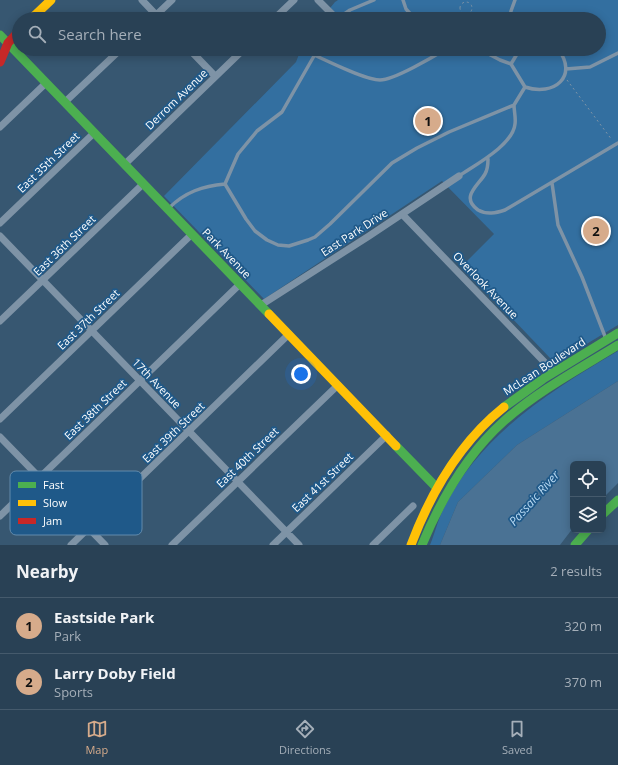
<!DOCTYPE html>
<style>
:root{--surface:#294155;--page:#31485b;--text:#f1f3f6;--muted:#a5afb9;--line:#455a6c;--accent:#d6ab8b}
body{margin:0;font-family:"Open Sans",sans-serif;background:var(--page);color:var(--text)}
.controls{position:absolute;right:12px;bottom:12px;display:grid;overflow:hidden;border-radius:6px;box-shadow:0 2px 10px #0003}
.controls button{width:36px;height:36px;display:grid;place-items:center;padding:0;border:0;border-bottom:1px solid var(--line);background:var(--surface);color:var(--text);font:20px sans-serif}
.you{position:absolute;left:301px;top:374px;width:14px;height:14px;margin:-10px;border:3px solid #fff;border-radius:50%;background:#1a73e8;box-shadow:0 0 0 6px #1a73e833}
.badge{display:grid;place-items:center;width:26px;height:26px;border-radius:50%;background:var(--accent);color:#111;font-size:13px;font-weight:700}
.pin{position:absolute;translate:-50% -50%;border:2px solid #fff;box-shadow:0 1px 4px #0006}
.list{margin:0;padding:0;list-style:none}
h2{display:flex;justify-content:space-between;align-items:center;height:52px;margin:0;padding:0 16px;font-size:17px}
h2 small{font-size:13px;font-weight:400;color:var(--muted)}
.list li{display:grid;grid-template-columns:26px 1fr auto;gap:12px;align-items:center;box-sizing:border-box;height:56px;padding:0 16px;border-top:1px solid var(--line)}
.list b{display:block;font-size:15px;white-space:nowrap}
.list p{margin:0;font-size:13px;white-space:nowrap;color:var(--muted)}
.list em{font-size:13px;font-style:normal;color:var(--muted)}
.icon{flex:none;width:22px;height:22px;fill:none;stroke:currentColor;stroke-width:2;stroke-linecap:round;stroke-linejoin:round}
.map{position:relative;flex:none;width:618px;height:545px;overflow:hidden}
.search{position:absolute;background:var(--surface);box-shadow:0 2px 10px #0003;left:12px;right:12px;top:12px;height:44px;display:flex;align-items:center;gap:10px;box-sizing:border-box;padding:0 14px;border-radius:22px;color:var(--muted);font-size:15px}
.sheet{height:164px;background:var(--surface)}
nav{display:flex;justify-content:space-around;align-items:center;box-sizing:border-box;height:56px;border-top:1px solid var(--line);background:var(--surface);font-size:11px;color:var(--muted)}
nav a{display:grid;justify-items:center;gap:2px}
nav .on{color:var(--accent)}
.map>svg:first-child{display:block}
</style>
<div class="map">
<svg width="618" height="545" viewBox="0 0 618 545">
<rect width="100%" height="100%" fill="#375771"/>
<path fill="#336fa0" d="M338 0H618V325L560 360 550 358 462 266 494 234 442 181 264 299 164 196 296 62 301 49H599V19H321L335 2Z
M618 351V381L517 445 458 502 440 545H430C435 533 438 519 444 508 480 435 550 391 618 351Z"/>
<path fill="#4a7294" d="M618 381V483L603 498V464H573V528L560 545H440L458 502 517 445Z"/>
<g fill="none" stroke-linecap="round" stroke-linejoin="round">
<path stroke="#7e93a6" stroke-width="1" stroke-dasharray="2 3" stroke-linecap="butt" d="M460 8a6 6 0 1 1 12 0a6 6 0 1 1-12 0Z
M464 19 465 15
M567 80 612 140"/>
<path stroke="#7e93a6" stroke-width="3.5" d="M403 0 406 9 415 19
M337 19 350 10 374 0
M510 19 511 11 515 0
M479 49 500 60 511 64 525 87C554 97 579 76 558 49
M314 55C330 62 365 80 380 80 394 80 433 57 446 49
M511 64 520 49
M566 69 590 67 618 53
M488 159C488 164 488 169 485 174 478 186 460 197 478 210 487 215 496 213 505 210L618 143
M459 176C475 165 513 145 515 124 516 118 514 111 514 105
M552 183 558 225 582 277 606 339
M225 184 246 219 255 231 267 240 278 245 289 246 308 240 315 237 330 224 392 163 417 148 449 132 514 105 525 87
M225 184 238 154 257 131 282 112 318 49
M169 208C185 192 203 186 225 184"/>
<path stroke="#7e93a6" stroke-width="7" d="M142 0 160 19
M318 0 337 19
M152 19 172 0
M274 19 294 0
M189 49 215 76
M65 102 121 49
M0 127 46 83
M125 164 244 49
M402 214 554 372
M0 223 94 133
M0 236 299 545
M261 305 369 236 459 176
M0 321 143 184
M0 419 192 234
M0 437 105 545
M0 516 240 284
M71 545 289 334
M172 545 338 385
M273 545 387 435
M373 545 413 506"/>
<path stroke="#4caf50" stroke-width="9" d="M0 35 269 314
M504 407 543 379 618 333
M396 446 436 487
M603 514 618 500
M422 545C441 499 466 455 504 421 538 391 579 369 618 345
M575 545 588 530"/>
<path stroke="#ffc107" stroke-width="9" d="M31 19 51 0
M269 314 396 446
M411 545C431 492 459 443 504 407"/>
<path stroke="#c62828" stroke-width="9" d="M0 62 8 43 19 31"/>
</g>
<g text-anchor="middle" dominant-baseline="central" stroke-width="3.5" stroke-linejoin="round" paint-order="stroke">
<g font-size="11" fill="#fff" stroke="#1f5989">
<text transform="translate(176 99) rotate(-44)">Derrom Avenue</text>
<text transform="translate(48 162) rotate(-44)">East 35th Street</text>
<text transform="translate(354 232) rotate(-33)">East Park Drive</text>
<text transform="translate(64 245) rotate(-44)">East 36th Street</text>
<text transform="translate(227 253) rotate(46)">Park Avenue</text>
<text transform="translate(486 285) rotate(46)">Overlook Avenue</text>
<text transform="translate(88 319) rotate(-44)">East 37th Street</text>
<text transform="translate(544 366) rotate(-33)">McLean Boulevard</text>
<text transform="translate(157 383) rotate(46)">17th Avenue</text>
<text transform="translate(95 409) rotate(-44)">East 38th Street</text>
<text transform="translate(173 432) rotate(-44)">East 39th Street</text>
<text transform="translate(247 457) rotate(-44)">East 40th Street</text>
<text transform="translate(322 482) rotate(-44)">East 41st Street</text>
</g>
<g font-size="12" font-style="italic" fill="#b6d8f2" stroke="#1f5989">
<text transform="translate(534 498) rotate(-48)">Passaic River</text>
</g>
</g>
<rect x="10" y="471" width="132" height="64" rx="6" fill="#1f5989" stroke="#628bac" stroke-width="1"/>
<rect x="18" y="482" width="18" height="6" fill="#4caf50"/>
<rect x="18" y="500" width="18" height="6" fill="#ffc107"/>
<rect x="18" y="518" width="18" height="6" fill="#c62828"/>
<g font-size="11" fill="#fff">
<text x="43" y="489">Fast</text>
<text x="43" y="507">Slow</text>
<text x="43" y="525">Jam</text>
</g>
</svg>
<div class="controls">
<button><svg class="icon" aria-label="locate" viewBox="0 0 24 24"><circle cx="12" cy="12" r="6"/><path d="M12 2v4M12 18v4M2 12h4M18 12h4"/></svg></button>
<button><svg class="icon" aria-label="layers" viewBox="0 0 24 24"><path d="M12 4l9 5-9 5-9-5zM3 14l9 5 9-5"/></svg></button>
</div>
<div class="you"></div>
<div class="pin badge" style="left:428px;top:121px">1</div>
<div class="pin badge" style="left:596px;top:231px">2</div>
<div class="search"><svg class="icon" aria-label="search" viewBox="0 0 24 24"><circle cx="10" cy="10" r="6"/><path d="M15 15l6 6"/></svg>Search here</div>
</div>
<section class="sheet">
<h2>Nearby<small>2 results</small></h2>
<ul class="list">
<li><span class="badge">1</span><div><b>Eastside Park</b><p>Park</p></div><em>320 m</em></li>
<li><span class="badge">2</span><div><b>Larry Doby Field</b><p>Sports</p></div><em>370 m</em></li>
</ul>
</section>
<nav>
<a class="on"><svg class="icon" aria-label="map" viewBox="0 0 24 24"><path d="M3 6l6-2 6 2 6-2v14l-6 2-6-2-6 2zM9 4v14M15 6v14"/></svg>Map</a>
<a><svg class="icon" aria-label="directions" viewBox="0 0 24 24"><path d="M12 3l9 9-9 9-9-9zM9 14v-3h6M13 9l2 2-2 2"/></svg>Directions</a>
<a><svg class="icon" aria-label="saved" viewBox="0 0 24 24"><path d="M7 4h10v16l-5-4-5 4z"/></svg>Saved</a>
</nav>
